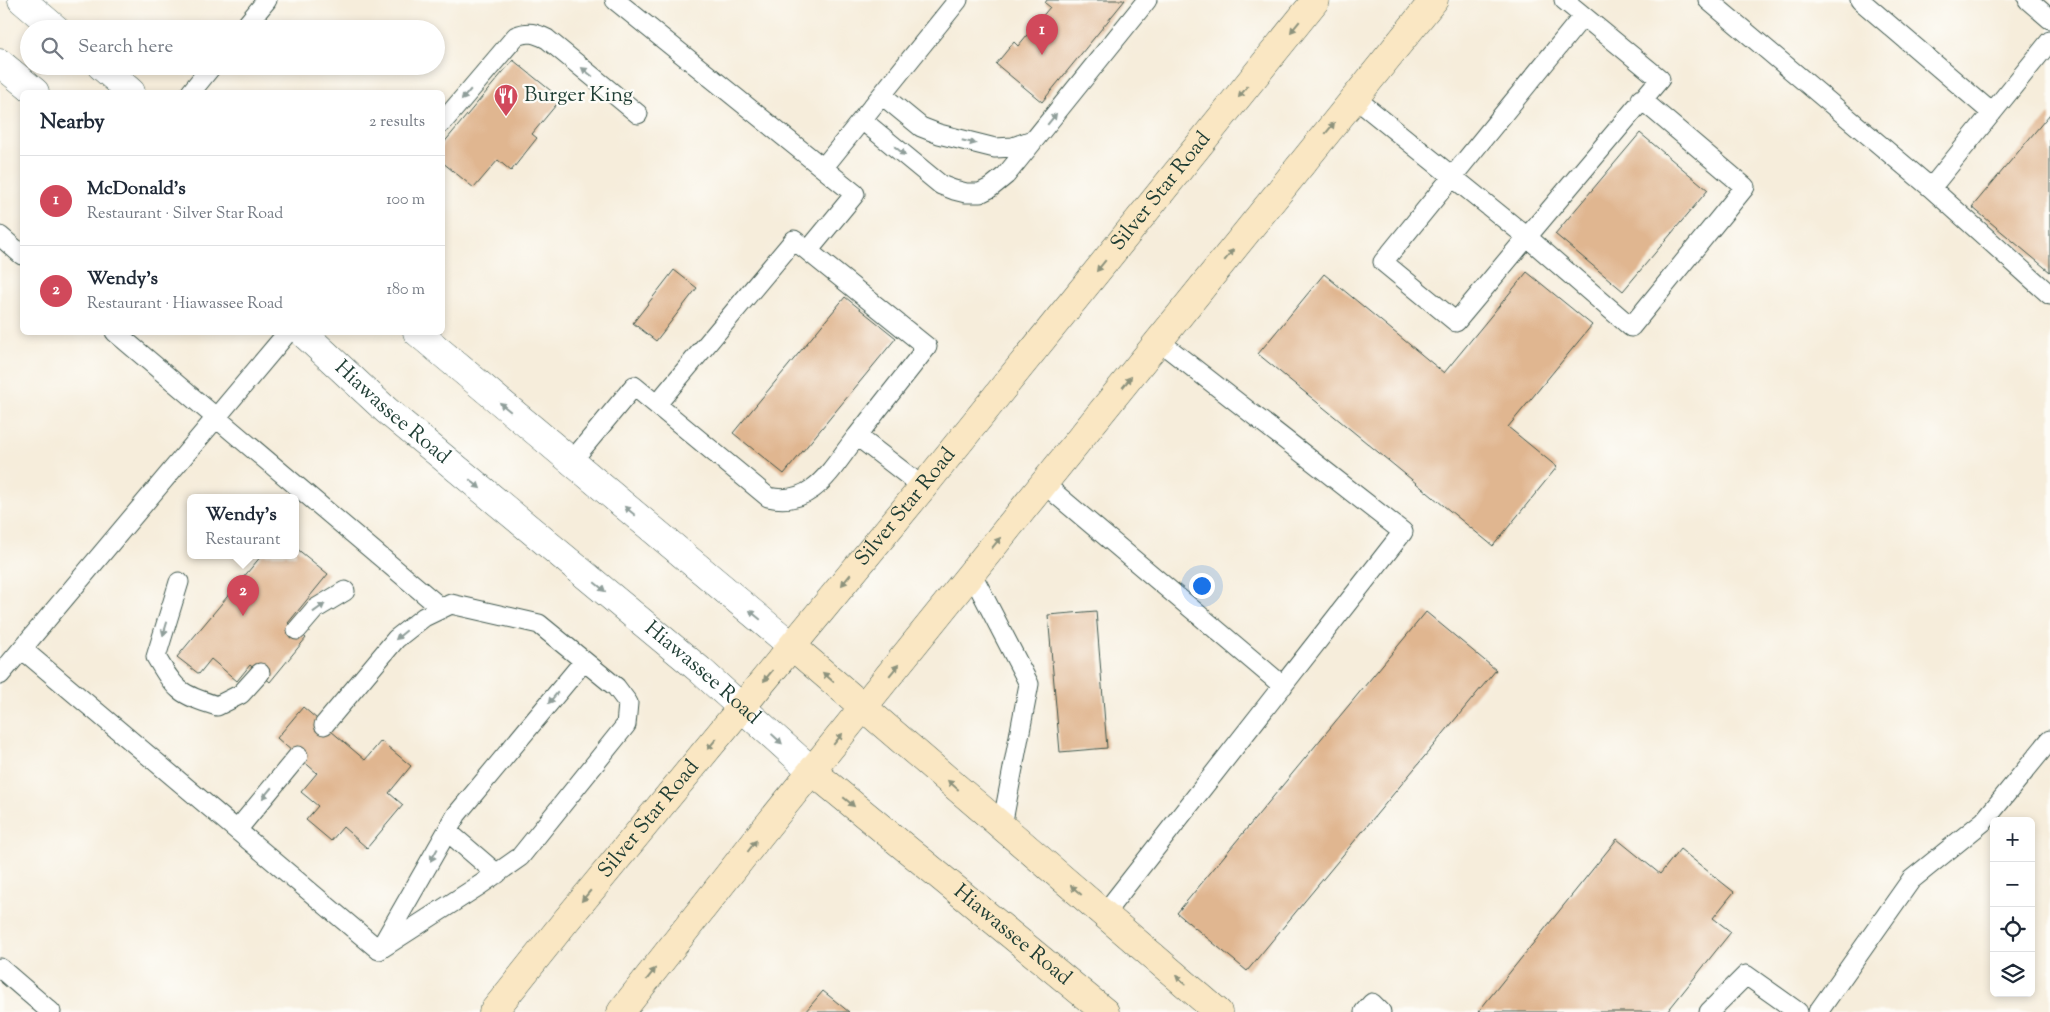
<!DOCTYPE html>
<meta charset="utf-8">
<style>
:root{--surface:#fff;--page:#f6f6f7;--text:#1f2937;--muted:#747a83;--line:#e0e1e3;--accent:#d1495b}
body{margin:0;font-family:"Sorts Mill Goudy",serif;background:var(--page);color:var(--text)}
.controls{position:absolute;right:15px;bottom:15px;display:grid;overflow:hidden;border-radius:8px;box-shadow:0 2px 8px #0003}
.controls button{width:45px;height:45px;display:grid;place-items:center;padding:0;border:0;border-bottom:1px solid var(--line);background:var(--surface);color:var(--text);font:25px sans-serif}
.you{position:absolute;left:1201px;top:585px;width:18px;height:18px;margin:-12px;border:4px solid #fff;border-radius:50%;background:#1a73e8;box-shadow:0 0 0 8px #1a73e833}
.badge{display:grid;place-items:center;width:32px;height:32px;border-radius:50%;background:var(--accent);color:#fff;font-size:16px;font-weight:700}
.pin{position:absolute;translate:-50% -41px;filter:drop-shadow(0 1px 2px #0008)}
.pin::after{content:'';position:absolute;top:26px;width:18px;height:15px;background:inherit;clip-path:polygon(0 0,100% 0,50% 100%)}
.popup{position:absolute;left:187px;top:494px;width:112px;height:65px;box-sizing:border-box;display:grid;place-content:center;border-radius:8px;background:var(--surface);filter:drop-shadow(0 1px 4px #0005);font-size:16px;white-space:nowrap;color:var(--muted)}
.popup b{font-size:19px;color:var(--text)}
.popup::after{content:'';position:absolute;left:50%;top:100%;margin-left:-10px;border:10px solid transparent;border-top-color:var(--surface)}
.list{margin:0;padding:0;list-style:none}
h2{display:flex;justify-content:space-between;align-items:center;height:65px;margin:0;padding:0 20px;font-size:21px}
h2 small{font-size:16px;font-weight:400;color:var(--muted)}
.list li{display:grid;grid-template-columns:32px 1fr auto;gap:15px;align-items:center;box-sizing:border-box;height:90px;padding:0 20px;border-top:1px solid var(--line)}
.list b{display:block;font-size:19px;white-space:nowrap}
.list p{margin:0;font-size:16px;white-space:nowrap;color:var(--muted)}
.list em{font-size:16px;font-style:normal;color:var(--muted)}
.icon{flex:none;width:28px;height:28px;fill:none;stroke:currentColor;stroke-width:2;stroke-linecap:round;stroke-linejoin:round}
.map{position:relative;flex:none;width:2050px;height:1012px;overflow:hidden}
.search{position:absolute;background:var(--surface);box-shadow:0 2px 8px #0003;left:20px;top:20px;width:425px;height:55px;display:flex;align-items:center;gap:12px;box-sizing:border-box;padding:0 18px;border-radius:28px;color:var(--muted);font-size:19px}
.panel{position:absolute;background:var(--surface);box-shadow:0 2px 8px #0003;left:20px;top:90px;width:425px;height:245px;border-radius:8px}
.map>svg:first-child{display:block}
</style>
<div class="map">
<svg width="2050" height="1012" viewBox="0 0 2050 1012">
<rect width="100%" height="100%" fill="#fdfcf7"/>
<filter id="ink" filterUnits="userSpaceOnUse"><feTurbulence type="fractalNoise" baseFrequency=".02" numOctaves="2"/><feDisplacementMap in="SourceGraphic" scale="10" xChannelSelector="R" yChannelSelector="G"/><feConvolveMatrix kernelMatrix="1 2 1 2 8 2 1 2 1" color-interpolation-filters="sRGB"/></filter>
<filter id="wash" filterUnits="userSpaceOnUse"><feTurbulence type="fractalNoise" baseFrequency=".0096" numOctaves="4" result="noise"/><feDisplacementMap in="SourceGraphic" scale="20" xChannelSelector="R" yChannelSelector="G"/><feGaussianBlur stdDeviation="1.12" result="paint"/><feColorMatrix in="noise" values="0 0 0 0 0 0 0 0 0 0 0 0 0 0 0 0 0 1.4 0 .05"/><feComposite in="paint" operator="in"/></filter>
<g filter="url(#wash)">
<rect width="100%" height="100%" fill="#f6eddb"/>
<g id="blocks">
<path fill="#e0b690" d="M1047 0H1125L1042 102 996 64 1014 42 1018 46 1050 7 1045 3Z
M513 60 561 99 532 134 537 138 511 171 498 160 474 188 442 162V145Z
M2050 114V272L1972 207Z
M1640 133 1708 190 1623 291 1555 234Z
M674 270 697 288 656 341 633 323Z
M1527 272 1592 325 1508 427 1557 467 1493 546 1258 354 1324 274 1444 373Z
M845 297 896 338 784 474 733 433Z
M296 548 328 574 288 623 306 638 270 682 250 665 237 681 211 659 199 674 177 657 262 555H296Z
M1096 611 1107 748 1060 752 1048 615Z
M1426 612 1496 670 1247 971 1177 913Z
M303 707 365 760 381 741 411 766 389 793 403 805 367 848 343 827 331 841 306 820 318 806 301 792 317 773 277 738Z
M1617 839 1660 874 1680 849 1734 892 1713 918 1731 932 1667 1012H1478Z
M823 991 849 1012H805Z"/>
</g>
</g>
<g filter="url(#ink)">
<use href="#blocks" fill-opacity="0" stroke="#3f574d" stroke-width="1"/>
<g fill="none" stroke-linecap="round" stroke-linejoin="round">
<defs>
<path id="service" d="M615 0 855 194 808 251 927 347 857 436
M1708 0 1931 188 2050 41
M1860 0 1992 113
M2028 0 2050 19
M1583 16 1383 262 1456 322 1527 237 1631 327 1745 187 1641 99
M243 29 267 0
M191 92 212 66
M882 95 921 127 939 134 995 148 1013 147 1035 139
M1355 98 1527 237 1660 79 1564 0
M862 120 941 185 954 190 966 193H980L990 188 1006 175 1147 0
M442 123 516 36C529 31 535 33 547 39L638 114
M823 168 958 0
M1931 188 2050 295
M0 236 22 255
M115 332 441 608
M657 404 794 240 808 251
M571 462 634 386 768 497C814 508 832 467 857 436L923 487
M1044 484 1283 686
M972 574 1029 684 1002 826
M179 582 156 657C176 691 179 694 217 706L241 694 260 673
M297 630 315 609 345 591
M22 649 379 950
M0 675 288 332
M324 725 396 639 424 617 451 604 539 624 616 687 628 703 626 725 520 857 480 885 379 950
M237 830 298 756
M447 831 497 874
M1104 914 1403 532 1159 341
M381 947 457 814 584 661
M0 968 51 1012
M1364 1012 1372 1003 1381 1012
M1709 1012 1746 975 1798 1012
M1818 1012 1911 880 1984 821 2050 740"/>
<g id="tertiary">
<path d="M22 0 56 29"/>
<path d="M0 63 35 92"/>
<path d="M101 66 131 92"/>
<path id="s1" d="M302 332 386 410 700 670 812 771"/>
<path d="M417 332 792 646"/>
</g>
<g id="secondary">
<path d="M792 646 1218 1012"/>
<path id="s2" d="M812 771 1105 1012"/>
<path id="s3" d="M493 1012 564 923 923 487 1316 0"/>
<path d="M621 1012 760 835 1434 0"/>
</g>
</defs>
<use href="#service" stroke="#3f574d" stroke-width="21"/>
<use href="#tertiary" stroke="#3f574d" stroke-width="29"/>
<use href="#secondary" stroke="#3f574d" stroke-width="29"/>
<use href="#service" stroke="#fff" stroke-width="19"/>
<use href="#tertiary" stroke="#fff" stroke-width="28"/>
<use href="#secondary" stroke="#fae7c3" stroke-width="28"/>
</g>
<defs><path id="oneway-solid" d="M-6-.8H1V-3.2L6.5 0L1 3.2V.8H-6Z" transform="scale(1.25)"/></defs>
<g fill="#8c927c">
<use href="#oneway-solid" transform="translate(1295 27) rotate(129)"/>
<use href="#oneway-solid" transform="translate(1243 92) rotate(129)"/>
<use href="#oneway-solid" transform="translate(1330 128) rotate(-51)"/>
<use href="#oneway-solid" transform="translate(1229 255) rotate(-51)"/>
<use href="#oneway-solid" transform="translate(1101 266) rotate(129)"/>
<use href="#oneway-solid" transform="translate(1127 382) rotate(-51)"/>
<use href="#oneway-solid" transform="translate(996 543) rotate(-51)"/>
<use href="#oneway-solid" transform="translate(846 580) rotate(129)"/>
<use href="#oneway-solid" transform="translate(894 670) rotate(-51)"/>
<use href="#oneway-solid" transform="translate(768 676) rotate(129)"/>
<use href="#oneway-solid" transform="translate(828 677) rotate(-139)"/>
<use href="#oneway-solid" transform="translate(838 739) rotate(-51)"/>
<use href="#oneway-solid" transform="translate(712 744) rotate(130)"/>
<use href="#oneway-solid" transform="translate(953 785) rotate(-139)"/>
<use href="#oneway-solid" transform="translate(849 802) rotate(40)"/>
<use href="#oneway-solid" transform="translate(752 846) rotate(-53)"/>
<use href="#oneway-solid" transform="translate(1076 890) rotate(-139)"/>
<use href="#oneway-solid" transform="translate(586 896) rotate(130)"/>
<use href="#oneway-solid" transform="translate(651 974) rotate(-52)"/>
<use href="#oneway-solid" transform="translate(1181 980) rotate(-139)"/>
</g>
<g fill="#8f9e9a">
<use href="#oneway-solid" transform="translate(587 72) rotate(-141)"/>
<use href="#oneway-solid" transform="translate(466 95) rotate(130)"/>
<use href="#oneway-solid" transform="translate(1052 119) rotate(-51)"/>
<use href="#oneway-solid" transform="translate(969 142) rotate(14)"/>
<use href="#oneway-solid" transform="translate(900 151) rotate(39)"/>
<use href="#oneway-solid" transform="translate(505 407) rotate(-140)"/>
<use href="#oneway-solid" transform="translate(475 484) rotate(40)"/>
<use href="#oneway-solid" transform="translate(630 511) rotate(-140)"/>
<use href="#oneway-solid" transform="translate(600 587) rotate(40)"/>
<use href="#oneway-solid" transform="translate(319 608) rotate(-36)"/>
<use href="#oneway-solid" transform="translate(755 615) rotate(-140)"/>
<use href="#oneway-solid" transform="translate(165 629) rotate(107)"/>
<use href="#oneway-solid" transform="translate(401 635) rotate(140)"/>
<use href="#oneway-solid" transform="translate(553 698) rotate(130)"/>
<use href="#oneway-solid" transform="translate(777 739) rotate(43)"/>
<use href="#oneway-solid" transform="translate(267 793) rotate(130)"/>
<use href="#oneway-solid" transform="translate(434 855) rotate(119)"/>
</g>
</g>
<defs>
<symbol id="restaurant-pin" viewBox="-11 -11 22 30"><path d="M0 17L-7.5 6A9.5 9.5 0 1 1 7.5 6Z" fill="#d1495b" stroke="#fdfcf7"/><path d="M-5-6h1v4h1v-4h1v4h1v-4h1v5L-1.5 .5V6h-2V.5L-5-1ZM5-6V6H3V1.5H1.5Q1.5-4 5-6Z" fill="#fff"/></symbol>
</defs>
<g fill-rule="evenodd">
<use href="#restaurant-pin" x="492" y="82" width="28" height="38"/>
</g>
<g text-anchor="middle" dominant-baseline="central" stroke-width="4.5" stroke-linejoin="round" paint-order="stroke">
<g font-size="21" fill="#1f3d34" stroke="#fdfcf7" text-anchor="start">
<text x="524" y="96">Burger King</text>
</g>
<g font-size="21" fill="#1f3d34" stroke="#fdfcf7">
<text stroke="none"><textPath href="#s3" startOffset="1058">Silver Star Road</textPath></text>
<text stroke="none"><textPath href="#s1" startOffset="121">Hiawassee Road</textPath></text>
<text stroke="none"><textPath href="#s3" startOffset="652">Silver Star Road</textPath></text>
<text stroke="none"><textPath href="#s1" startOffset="526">Hiawassee Road</textPath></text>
<text stroke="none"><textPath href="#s3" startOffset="248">Silver Star Road</textPath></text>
<text stroke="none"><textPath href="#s2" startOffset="259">Hiawassee Road</textPath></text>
</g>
</g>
</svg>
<div class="controls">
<button>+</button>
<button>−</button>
<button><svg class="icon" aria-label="locate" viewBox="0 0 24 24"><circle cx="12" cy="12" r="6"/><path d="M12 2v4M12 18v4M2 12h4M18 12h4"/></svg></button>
<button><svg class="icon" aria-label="layers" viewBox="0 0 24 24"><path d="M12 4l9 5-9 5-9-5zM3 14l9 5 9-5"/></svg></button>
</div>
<div class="you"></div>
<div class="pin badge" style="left:1042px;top:55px">1</div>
<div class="pin badge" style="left:243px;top:616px">2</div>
<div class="popup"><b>Wendy's</b>Restaurant</div>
<div class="search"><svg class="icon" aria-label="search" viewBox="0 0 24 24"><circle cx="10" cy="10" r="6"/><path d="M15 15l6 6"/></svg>Search here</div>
<section class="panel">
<h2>Nearby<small>2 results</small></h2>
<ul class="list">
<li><span class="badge">1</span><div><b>McDonald's</b><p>Restaurant · Silver Star Road</p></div><em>100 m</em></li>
<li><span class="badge">2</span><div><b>Wendy's</b><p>Restaurant · Hiawassee Road</p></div><em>180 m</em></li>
</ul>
</section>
</div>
